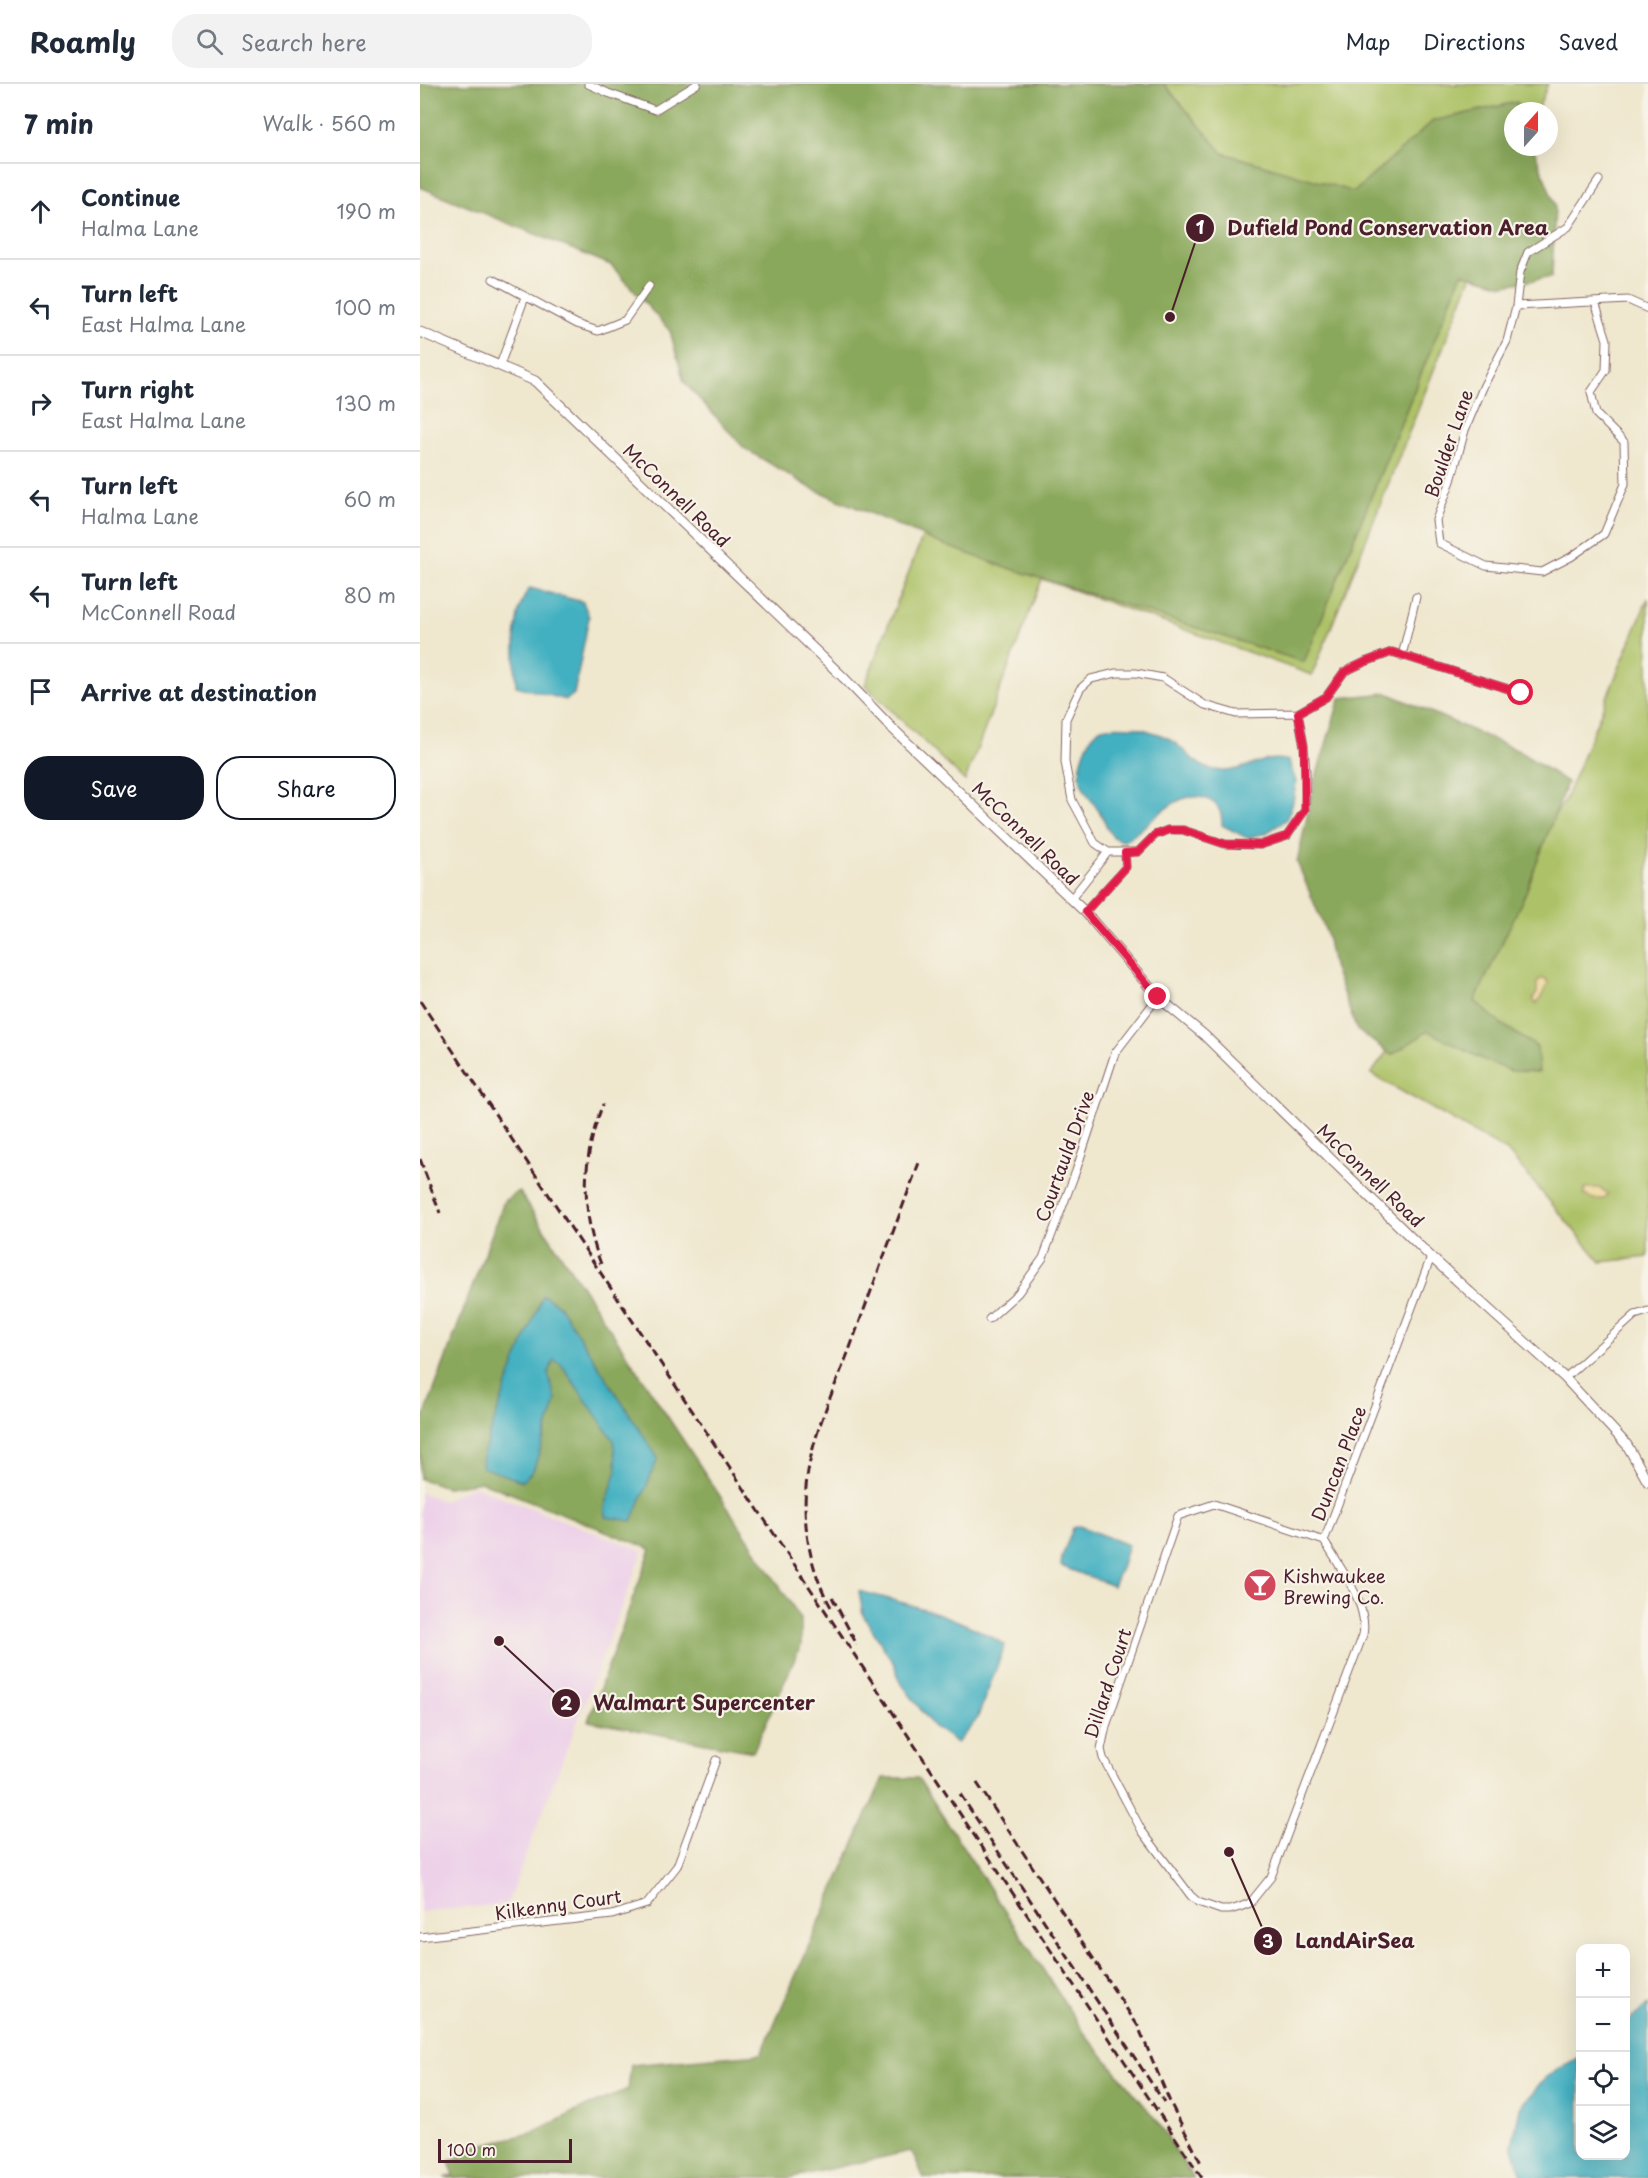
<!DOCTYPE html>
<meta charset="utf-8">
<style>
:root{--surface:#fff;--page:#f2f2f3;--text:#1f2937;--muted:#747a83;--line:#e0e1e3;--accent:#111827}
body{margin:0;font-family:"Playpen Sans",sans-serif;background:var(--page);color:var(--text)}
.controls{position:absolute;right:18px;bottom:18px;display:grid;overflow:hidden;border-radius:12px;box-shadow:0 6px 24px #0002}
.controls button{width:54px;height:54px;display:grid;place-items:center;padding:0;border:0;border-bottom:2px solid var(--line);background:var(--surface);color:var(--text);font:30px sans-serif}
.compass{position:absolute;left:1084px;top:18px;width:54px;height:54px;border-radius:50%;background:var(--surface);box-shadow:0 6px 24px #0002;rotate:21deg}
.scale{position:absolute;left:18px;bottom:15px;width:134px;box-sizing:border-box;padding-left:6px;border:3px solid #4a1f2b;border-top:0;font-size:16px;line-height:21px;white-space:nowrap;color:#4a1f2b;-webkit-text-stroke:4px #f7f3e8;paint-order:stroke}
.stop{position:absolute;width:18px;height:18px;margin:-14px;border:4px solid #e11d48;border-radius:50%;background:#fff}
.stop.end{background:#e11d48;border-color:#fff;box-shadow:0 2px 6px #0008}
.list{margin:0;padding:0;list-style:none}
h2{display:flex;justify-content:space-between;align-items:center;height:78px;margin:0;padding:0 24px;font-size:26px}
h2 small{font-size:20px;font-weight:400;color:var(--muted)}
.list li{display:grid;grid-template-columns:39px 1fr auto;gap:18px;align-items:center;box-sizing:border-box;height:96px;padding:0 24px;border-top:2px solid var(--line)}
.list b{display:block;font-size:22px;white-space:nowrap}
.list p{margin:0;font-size:20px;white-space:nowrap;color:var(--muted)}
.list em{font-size:20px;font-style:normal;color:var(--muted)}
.actions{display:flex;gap:12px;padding:18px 24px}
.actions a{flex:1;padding:14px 0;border:2px solid var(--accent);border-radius:24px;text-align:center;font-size:21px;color:var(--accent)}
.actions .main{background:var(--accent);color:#fff}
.icon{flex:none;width:33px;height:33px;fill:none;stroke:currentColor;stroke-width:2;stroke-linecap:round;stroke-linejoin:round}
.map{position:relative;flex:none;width:1228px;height:2094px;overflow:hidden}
header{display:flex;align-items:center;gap:36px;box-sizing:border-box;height:84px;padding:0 30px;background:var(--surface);border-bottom:2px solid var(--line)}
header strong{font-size:28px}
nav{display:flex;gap:33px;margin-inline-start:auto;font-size:21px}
.search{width:420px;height:54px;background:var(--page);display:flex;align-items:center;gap:15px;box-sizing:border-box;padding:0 21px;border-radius:24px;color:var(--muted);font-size:22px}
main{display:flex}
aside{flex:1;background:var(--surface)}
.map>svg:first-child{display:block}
</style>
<header>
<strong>Roamly</strong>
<div class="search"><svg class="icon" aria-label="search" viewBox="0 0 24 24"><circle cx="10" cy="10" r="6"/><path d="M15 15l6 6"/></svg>Search here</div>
<nav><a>Map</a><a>Directions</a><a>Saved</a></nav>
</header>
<main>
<aside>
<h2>7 min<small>Walk · 560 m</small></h2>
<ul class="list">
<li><svg class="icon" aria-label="ahead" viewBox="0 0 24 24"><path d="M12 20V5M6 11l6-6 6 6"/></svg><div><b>Continue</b><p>Halma Lane</p></div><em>190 m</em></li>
<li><svg class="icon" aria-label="left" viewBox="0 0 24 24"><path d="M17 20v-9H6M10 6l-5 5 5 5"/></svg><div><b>Turn left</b><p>East Halma Lane</p></div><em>100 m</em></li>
<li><svg class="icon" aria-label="right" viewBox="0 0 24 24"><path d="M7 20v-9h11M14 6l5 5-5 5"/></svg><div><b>Turn right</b><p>East Halma Lane</p></div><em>130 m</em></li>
<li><svg class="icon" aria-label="left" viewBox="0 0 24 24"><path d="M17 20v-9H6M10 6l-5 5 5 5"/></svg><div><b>Turn left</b><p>Halma Lane</p></div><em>60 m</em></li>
<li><svg class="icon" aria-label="left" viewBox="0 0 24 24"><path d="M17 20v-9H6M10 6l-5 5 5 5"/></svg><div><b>Turn left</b><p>McConnell Road</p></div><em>80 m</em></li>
<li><svg class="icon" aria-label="arrive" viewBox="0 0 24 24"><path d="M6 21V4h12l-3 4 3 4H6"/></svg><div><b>Arrive at destination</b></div></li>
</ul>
<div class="actions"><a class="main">Save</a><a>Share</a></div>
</aside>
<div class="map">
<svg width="1228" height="2094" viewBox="0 0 1228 2094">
<rect width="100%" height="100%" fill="#f7f3e8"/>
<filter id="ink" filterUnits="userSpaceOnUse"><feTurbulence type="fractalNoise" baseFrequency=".0167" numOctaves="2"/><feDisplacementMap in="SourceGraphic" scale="12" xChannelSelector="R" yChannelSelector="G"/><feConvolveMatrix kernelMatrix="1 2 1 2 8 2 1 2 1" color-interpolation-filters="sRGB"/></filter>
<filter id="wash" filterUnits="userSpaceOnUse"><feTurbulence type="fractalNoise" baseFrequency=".008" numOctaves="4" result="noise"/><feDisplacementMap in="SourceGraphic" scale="24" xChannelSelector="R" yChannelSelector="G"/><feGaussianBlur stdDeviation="1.35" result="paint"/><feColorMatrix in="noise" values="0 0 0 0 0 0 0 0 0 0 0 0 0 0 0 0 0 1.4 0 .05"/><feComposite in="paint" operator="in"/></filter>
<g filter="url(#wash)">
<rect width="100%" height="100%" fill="#efe7ce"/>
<path fill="#edd1e9" d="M53 1402 223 1467 87 1820 0 1828V1408L23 1417Z"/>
<path fill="#adc267" stroke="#7c7049" stroke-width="1.5" d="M548 0H1128L1117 27H1093V63H1103L892 591 622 495 545 697 445 601 505 446Z
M1228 514V1173L1181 1178 1087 1067 951 990 1144 718Z"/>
<path fill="#8aa85c" stroke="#6a6444" stroke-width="1.5" d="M0 0H744L803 69 934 108 1013 37 1097 18 1100 27H1093V63H1113L1135 121 1132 193 1084 201 1042 189 884 578 582 482 519 459 391 404 324 364 264 298 250 247 191 181 0 103Z
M967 609 1097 666 1147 698 1106 808 1055 917 1080 939 1117 963 1119 988 1091 987 1064 976 1008 947 972 971 937 946 913 882 907 850 877 778 895 697 920 614Z
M99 1107 381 1535V1561L333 1668 168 1637 231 1465 62 1398 27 1403 0 1395V1344L84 1117Z
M463 1694H498L665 1950 738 2038 773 2094H504L491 2067 369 2094H24L34 2091 29 2077 51 2068 56 2062 112 2049 165 2023 208 2006 211 1981 341 1970Z"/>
<path fill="#eeda9e" stroke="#9c7c64" stroke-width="1.5" d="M1121 895H1126L1128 899C1125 904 1120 918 1116 920L1113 915 1117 909V898Z
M1165 1104H1180L1188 1110 1184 1115H1173L1164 1111Z"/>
<path fill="#43b0c1" stroke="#466876" stroke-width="1.5" d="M110 504 163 518 169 533 154 610 146 616 96 602C95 572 91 527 110 504Z
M715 643C729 647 743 650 754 658 765 666 774 680 787 684 820 696 838 668 869 677L876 698 873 718 866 736 846 749 827 754 802 741C802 730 800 723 791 717 757 699 731 743 704 757 701 756 697 756 695 754 687 749 687 741 683 734 677 722 666 712 661 698 657 684 667 651 682 644 691 641 706 643 715 643Z
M123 1211 139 1221 238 1374 212 1437 186 1433 185 1423 197 1386 194 1357 141 1280 134 1276 128 1289 136 1317 113 1387 102 1397 62 1383 63 1370 90 1292Z
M659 1442 708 1461 701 1484 693 1502 641 1482 642 1473 653 1444Z
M439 1507C489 1520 542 1533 585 1561L557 1635 537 1659 513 1642 481 1599 474 1580 443 1531Z
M1228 1921V2094H1103L1092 2061 1100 2024 1126 1993 1160 1972V2072H1206V1939Z"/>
</g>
<g filter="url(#ink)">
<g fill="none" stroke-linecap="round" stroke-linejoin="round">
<defs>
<path id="minor" d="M168 0 188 9 235 26 277 0
M73 195 157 240 178 247 205 236 229 202
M1175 218 1187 256 1186 286 1171 308 1176 330 1204 358 1205 400 1184 450 1151 473 1122 488 1066 482 1019 459 1016 436 1031 397 1045 346 1064 301 1087 257 1096 222 1100 188 1108 168 1148 143 1179 96
M1096 222 1208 216 1228 225
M80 281 105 213
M982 572 996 513
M688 768 675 759 652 716 645 678 646 635 660 605 671 595 696 589H716L743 594 785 621 816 630 878 629 906 613 924 588 945 578 972 568 1101 609
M688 768H718L735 751 748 746H763L805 760 840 761 867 752 885 726 886 689 884 662 878 629
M651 815 688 768
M665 828 706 783 705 769
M569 1235 598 1209 623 1174 656 1087 695 969 738 913
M1145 1294 1215 1231 1228 1227
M794 1420 904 1457C920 1484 949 1520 943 1551L851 1793 830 1819 820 1823 810 1826H801L778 1818 771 1812 722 1747 683 1674 681 1665 686 1642 758 1432Z
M904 1457 1011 1173
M0 1853 192 1831 227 1820 257 1782 296 1676"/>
<path id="tertiary" d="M0 248 115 297 424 594 472 644 665 828 738 913 784 951 1011 1173 1145 1294 1207 1361 1228 1398"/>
</defs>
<use href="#minor" stroke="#846564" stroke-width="9"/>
<use href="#tertiary" stroke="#846564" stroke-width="11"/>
<use href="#minor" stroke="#fff" stroke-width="7"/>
<use href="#tertiary" stroke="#fff" stroke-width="9"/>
<path stroke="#4a1f2b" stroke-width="3" stroke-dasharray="9 4.5" stroke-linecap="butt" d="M0 917 782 2094
M0 1075 20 1129
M181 1180C160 1126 162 1073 183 1020
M412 1513 437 1561
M411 1523C391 1489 382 1442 386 1403 390 1357 411 1312 428 1269 452 1204 476 1140 500 1076
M557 1699 718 1942 750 2018 782 2081
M540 1710 744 2018"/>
</g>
</g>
<g fill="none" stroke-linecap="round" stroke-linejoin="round" filter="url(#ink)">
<path stroke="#e11d48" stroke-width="8" d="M738 913 665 828 706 783 705 769 718 768 735 751 748 746H763L805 760 840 761 867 752 885 726 884 662 878 629 906 613 924 588 945 578 972 568 1101 609"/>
</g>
<defs>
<symbol id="bar-disc" viewBox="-11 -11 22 22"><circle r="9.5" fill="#d1495b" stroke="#f7f3e8"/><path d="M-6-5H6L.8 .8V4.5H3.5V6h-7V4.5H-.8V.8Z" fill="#fff"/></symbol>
</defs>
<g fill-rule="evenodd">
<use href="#bar-disc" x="821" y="1482" width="38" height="38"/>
</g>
<g text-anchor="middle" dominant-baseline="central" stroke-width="4.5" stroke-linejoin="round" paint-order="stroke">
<g font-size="18" fill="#4a1f2b" stroke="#f7f3e8">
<text transform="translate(1028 359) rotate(-71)">Boulder Lane</text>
<text transform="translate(257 411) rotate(44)">McConnell Road</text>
<text transform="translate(606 749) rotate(44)">McConnell Road</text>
<text transform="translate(644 1072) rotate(-70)">Courtauld Drive</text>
<text transform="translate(951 1091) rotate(44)">McConnell Road</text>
<text transform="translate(918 1379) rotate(-69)">Duncan Place</text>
<text transform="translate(687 1599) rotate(-72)">Dillard Court</text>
<text transform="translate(138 1820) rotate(-8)">Kilkenny Court</text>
</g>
<g font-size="18" fill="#4a1f2b" stroke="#f7f3e8" text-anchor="start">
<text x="863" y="1491">Kishwaukee<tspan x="863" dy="21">Brewing Co.</tspan></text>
</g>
</g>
<path fill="none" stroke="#4a1f2b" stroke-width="2" d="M750 233L780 144M79 1557L146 1619M809 1768L848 1857"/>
<g fill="#4a1f2b" stroke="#f7f3e8" stroke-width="2">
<circle cx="750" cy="233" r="6"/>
<circle cx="79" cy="1557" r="6"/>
<circle cx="809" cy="1768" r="6"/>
<circle cx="780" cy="144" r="15"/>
<circle cx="146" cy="1619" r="15"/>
<circle cx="848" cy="1857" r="15"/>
</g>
<g font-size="18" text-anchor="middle" font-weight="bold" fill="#fff">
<text x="780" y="150">1</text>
<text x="146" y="1626">2</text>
<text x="848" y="1864">3</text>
</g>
<g font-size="20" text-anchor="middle" font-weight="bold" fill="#4a1f2b" stroke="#f7f3e8" stroke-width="4.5" stroke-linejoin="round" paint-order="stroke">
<text x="968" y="151">Dufield Pond Conservation Area</text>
<text x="284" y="1626">Walmart Supercenter</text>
<text x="935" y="1864">LandAirSea</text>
</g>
</svg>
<div class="controls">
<button>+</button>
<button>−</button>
<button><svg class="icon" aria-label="locate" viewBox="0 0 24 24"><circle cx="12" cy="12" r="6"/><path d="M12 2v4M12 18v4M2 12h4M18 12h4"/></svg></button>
<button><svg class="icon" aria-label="layers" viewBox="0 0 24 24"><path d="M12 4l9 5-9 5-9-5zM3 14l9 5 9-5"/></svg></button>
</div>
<svg class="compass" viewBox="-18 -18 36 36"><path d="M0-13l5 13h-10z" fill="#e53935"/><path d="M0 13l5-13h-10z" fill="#747a83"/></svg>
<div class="scale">100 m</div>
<div class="stop" style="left:1101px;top:609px"></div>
<div class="stop end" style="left:738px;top:913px"></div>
</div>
</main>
